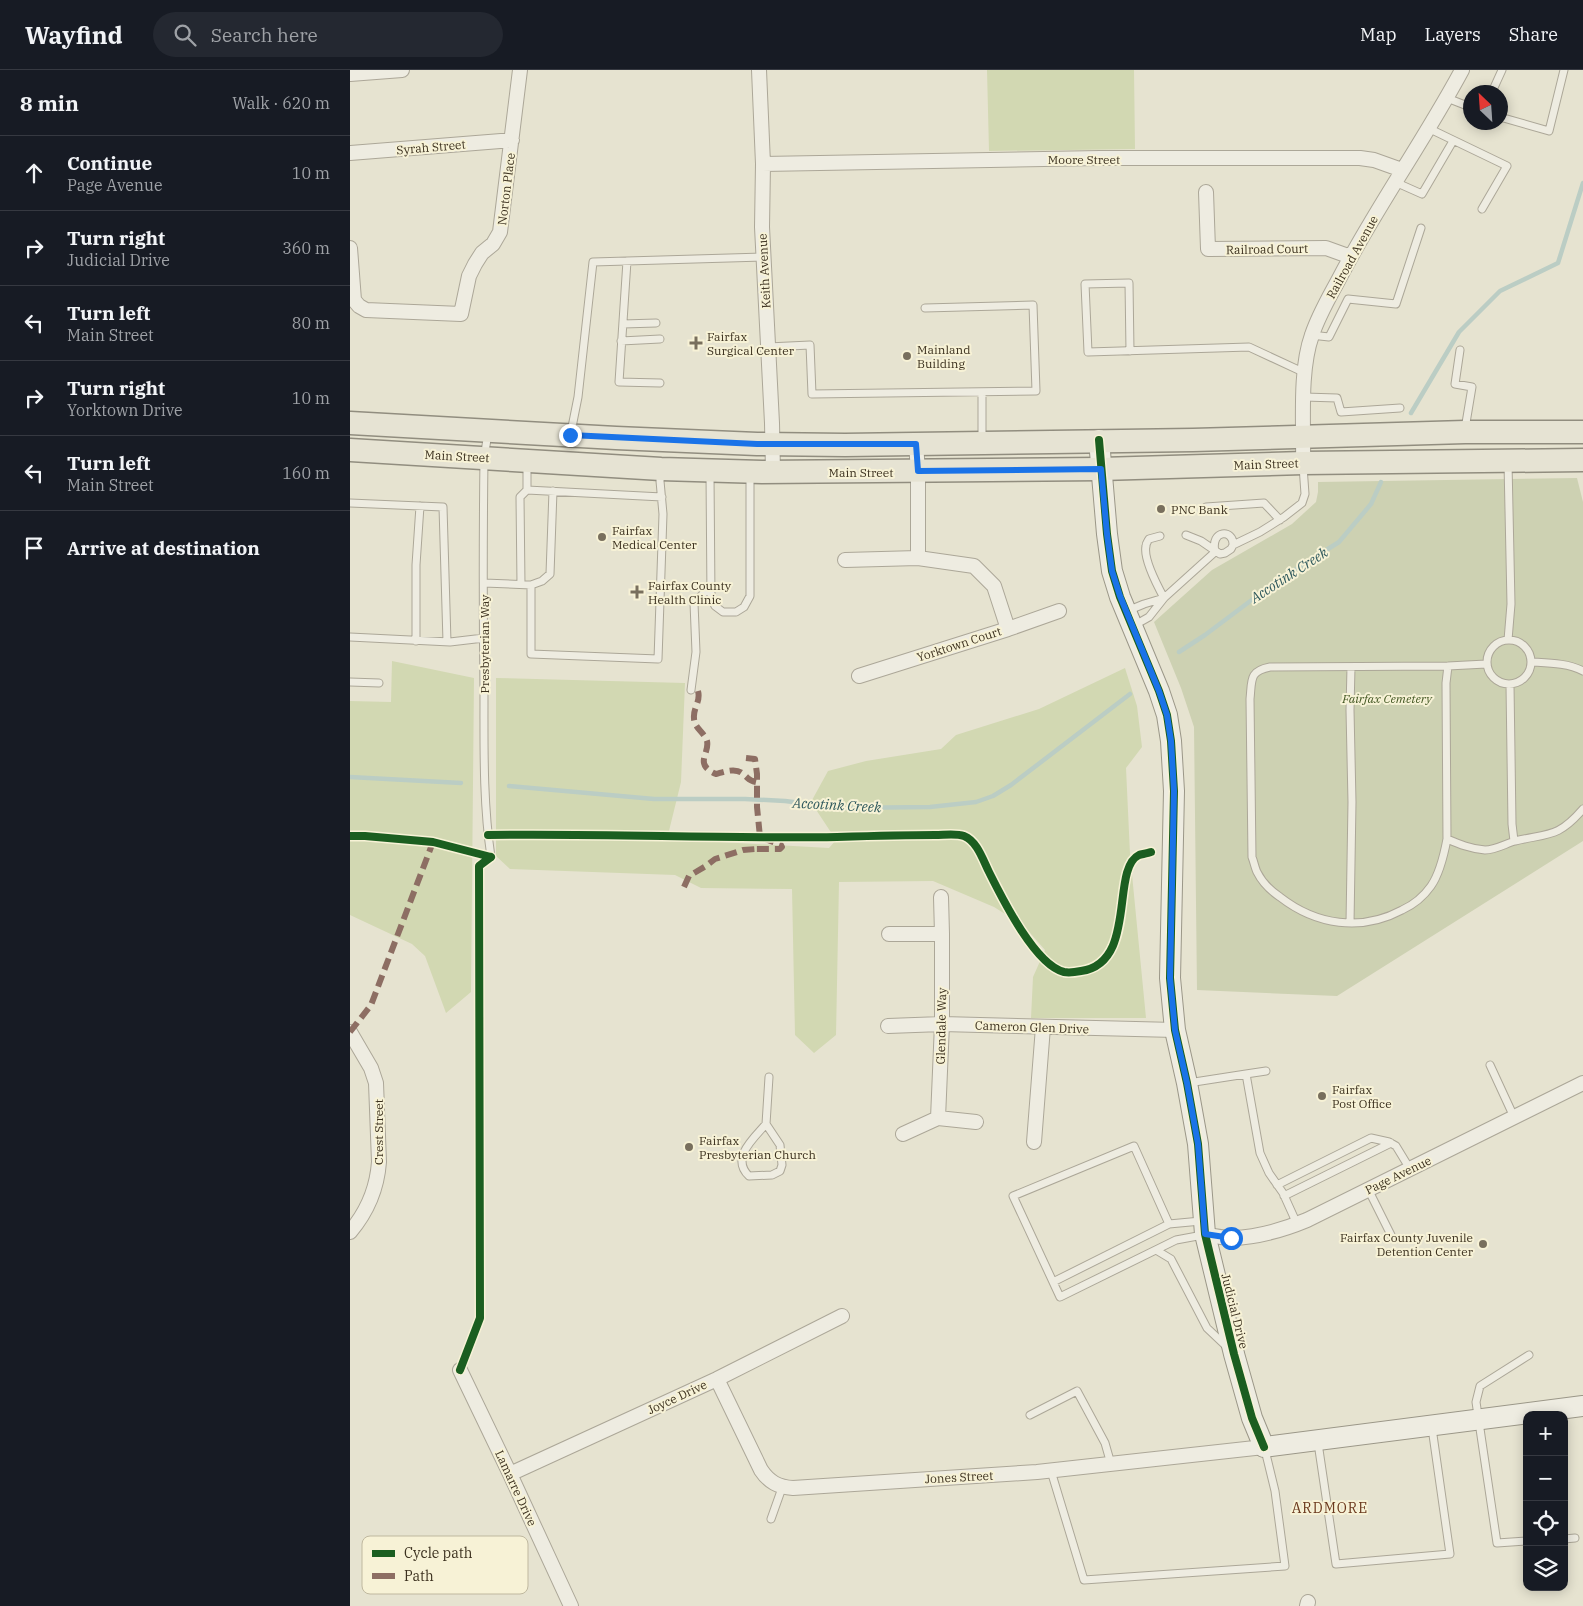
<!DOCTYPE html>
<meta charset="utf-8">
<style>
:root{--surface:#171b24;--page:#242831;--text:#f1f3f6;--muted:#9ea1a6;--line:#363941}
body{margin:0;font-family:"IBM Plex Serif",serif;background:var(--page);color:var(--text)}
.controls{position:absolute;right:15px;bottom:15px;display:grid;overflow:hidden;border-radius:10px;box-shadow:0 2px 12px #0003}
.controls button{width:45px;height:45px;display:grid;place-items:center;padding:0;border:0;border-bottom:1px solid var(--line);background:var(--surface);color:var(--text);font:25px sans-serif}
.compass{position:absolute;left:1113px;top:15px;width:45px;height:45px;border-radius:50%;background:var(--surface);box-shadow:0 2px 12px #0003;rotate:335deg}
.stop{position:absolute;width:15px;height:15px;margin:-11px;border:4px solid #1a73e8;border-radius:50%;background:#fff}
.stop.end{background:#1a73e8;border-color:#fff;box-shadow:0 1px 5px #0008}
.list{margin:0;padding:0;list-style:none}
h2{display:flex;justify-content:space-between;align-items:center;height:65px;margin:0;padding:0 20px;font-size:21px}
h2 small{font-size:16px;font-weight:400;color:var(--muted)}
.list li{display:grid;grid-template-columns:32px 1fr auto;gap:15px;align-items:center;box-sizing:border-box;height:75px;padding:0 20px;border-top:1px solid var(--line)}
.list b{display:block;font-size:19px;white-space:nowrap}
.list p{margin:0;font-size:16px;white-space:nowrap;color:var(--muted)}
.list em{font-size:16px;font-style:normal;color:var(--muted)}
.icon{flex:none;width:28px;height:28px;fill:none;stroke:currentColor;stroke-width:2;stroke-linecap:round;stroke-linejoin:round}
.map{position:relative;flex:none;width:1233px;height:1536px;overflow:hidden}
header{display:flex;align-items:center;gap:30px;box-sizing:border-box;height:70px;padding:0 25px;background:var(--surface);border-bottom:1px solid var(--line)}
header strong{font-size:24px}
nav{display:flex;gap:28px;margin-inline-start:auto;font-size:18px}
.search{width:350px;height:45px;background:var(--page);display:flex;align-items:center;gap:12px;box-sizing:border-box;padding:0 18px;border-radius:28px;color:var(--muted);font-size:19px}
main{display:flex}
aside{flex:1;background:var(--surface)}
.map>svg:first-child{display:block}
</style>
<header>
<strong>Wayfind</strong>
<div class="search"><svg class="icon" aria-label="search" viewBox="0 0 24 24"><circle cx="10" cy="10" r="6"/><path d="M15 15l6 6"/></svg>Search here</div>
<nav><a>Map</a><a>Layers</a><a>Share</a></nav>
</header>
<main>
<aside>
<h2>8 min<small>Walk · 620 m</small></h2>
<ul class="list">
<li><svg class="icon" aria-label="ahead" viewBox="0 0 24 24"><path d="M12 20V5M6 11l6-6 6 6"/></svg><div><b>Continue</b><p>Page Avenue</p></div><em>10 m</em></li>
<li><svg class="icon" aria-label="right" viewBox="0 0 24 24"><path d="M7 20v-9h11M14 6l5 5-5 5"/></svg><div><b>Turn right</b><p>Judicial Drive</p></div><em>360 m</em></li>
<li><svg class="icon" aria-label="left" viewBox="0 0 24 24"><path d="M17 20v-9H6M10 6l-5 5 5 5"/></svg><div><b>Turn left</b><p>Main Street</p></div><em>80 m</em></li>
<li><svg class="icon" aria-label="right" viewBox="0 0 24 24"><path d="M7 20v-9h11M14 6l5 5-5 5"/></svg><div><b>Turn right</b><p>Yorktown Drive</p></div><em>10 m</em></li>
<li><svg class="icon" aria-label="left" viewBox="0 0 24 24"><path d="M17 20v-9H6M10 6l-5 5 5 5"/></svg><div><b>Turn left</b><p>Main Street</p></div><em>160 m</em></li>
<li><svg class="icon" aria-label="arrive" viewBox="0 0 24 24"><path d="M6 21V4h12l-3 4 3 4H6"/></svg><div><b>Arrive at destination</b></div></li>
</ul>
</aside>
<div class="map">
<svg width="1233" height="1536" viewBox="0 0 1233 1536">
<rect width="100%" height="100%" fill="#e6e3d0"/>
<path fill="#d2d8b2" d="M637 0H784L785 79 639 81Z
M42 591 124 608 121 922 96 943 75 886 62 874 0 845V631L41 632Z
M775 598 787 636 792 677 776 698 780 784 796 948H681L683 907 695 880 673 855 644 837 583 811 489 812 486 965 464 983 445 965 442 819 351 818 325 805 160 799 146 786V608L335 613 331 712 317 769 479 778 486 770 461 732 478 701 516 691 591 679 606 665 689 639Z"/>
<path fill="#cdd1b2" d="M1227 408 1233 432V771L987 926 847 920 844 657 831 618 804 552 862 500 942 454 966 432 968 422V412Z"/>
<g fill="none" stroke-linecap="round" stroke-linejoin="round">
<path stroke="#bbcdc4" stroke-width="4.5" d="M1061 343 1109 262 1150 221 1208 193 1233 113
M829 582 855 565 923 514 989 472 1021 434 1031 412
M0 707 111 713
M159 716 304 729H395L435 731 493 738 580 737 626 732 643 726 661 715 780 624"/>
<defs>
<path id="lane" d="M1142 22 1152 0
M1097 28 1120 37
M1150 47 1199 61 1214 0
M1078 58 1157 96 1132 139
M1045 112 1072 124 1103 71
M277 191 269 312 310 313
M273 254 306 253
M961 265 979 267 998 229 1046 234 1071 158
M271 271 310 269
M418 277 460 275 462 324 686 321 683 235 575 238
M1110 280 1105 314 1122 317 1115 359
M780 281 779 213 735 214 738 282 899 277 955 303
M632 322V369
M954 327 987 328 991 342 1050 338
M221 362 228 327 243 192 413 187
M138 363 134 388C133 466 133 545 134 624 134 678 133 733 141 787
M177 393V420L312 427
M360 404 361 528 365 536 373 542H386L394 537 400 526V405
M0 433 93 437 97 572
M856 437 914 433 930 450
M836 465 851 471 870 484 875 483 881 479 883 475 910 462 934 447 952 433 955 424 953 396
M810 466 799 469C798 471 796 473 796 476 793 489 808 517 814 528
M865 482C860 459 884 459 883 475
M134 513 181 515V584L308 589 313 444 310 411 311 402
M171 514 170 427 177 420
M181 515 192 511 200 504 203 421
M777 541 794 534 814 528
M783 556 799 547 814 528 865 482
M0 567 100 572 134 568
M1137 592a22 22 0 1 1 44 0a22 22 0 1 1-44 0Z
M1158 570 1161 534 1158 393
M66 571V495L70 436
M1181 592C1198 593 1218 593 1233 601
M1136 594 1098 596 920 597C899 601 902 610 900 629L902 787C904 792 905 798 907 802 912 812 921 821 930 827 966 855 1011 862 1052 840 1063 835 1074 826 1081 816 1090 803 1094 785 1097 769 1109 774 1121 779 1135 780 1145 780 1155 774 1165 771 1199 763 1208 768 1233 739
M0 612 29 613
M1160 615 1162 754 1164 771
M341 620 346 582 344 533 360 517
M1097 769 1096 613 1098 596
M1000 853 1002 732 1000 640 1001 597
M1140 995 1164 1047
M896 1004 916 1001
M838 1013 896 1004 910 1083 919 1103 933 1123 947 1154
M416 1054C404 1068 380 1088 399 1106L422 1105 430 1101 432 1095 430 1075 416 1054 419 1007
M927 1115 1021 1068 1039 1072 1046 1076 1060 1099
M1018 1119 1041 1165
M934 1126 1041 1073
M819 1154 784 1076 663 1126 710 1227 826 1170 853 1165
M806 1180 821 1189 857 1258 876 1276
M703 1212 819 1154 851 1151
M680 1345 727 1321 755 1373 761 1394
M968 1373 986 1494 1100 1484 1082 1358
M701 1401 734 1510 935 1496 925 1421 915 1380
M421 1449 432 1418
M1214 1469 1225 1468
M1177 1471 1147 1473 1126 1332 1130 1316 1179 1285"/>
<path id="street" d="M409 0 413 94 412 157 422 353 423 402
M0 4 52 0
M0 83 162 70
M413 94 750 88H1010L1024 90 1052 100
M856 122 858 179 976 178 1001 187
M0 178 4 230 9 236 16 240 111 244 119 206 125 194 132 183 143 174 150 162 170 0
M566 374 568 401V488
M953 393C954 355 949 301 962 265 969 244 980 226 990 207 1027 136 1074 71 1112 0
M495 490 568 488 624 496 644 516 658 559
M509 606 658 559 709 541
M591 827 592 864
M539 864H592V954L588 1048 553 1064
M538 956 592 954 825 960
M588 1048 626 1052
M684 1072 693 957
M0 1162C17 1142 27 1119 29 1092L26 1013 21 998 0 962
M855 1164C864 1166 873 1168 882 1168 909 1167 933 1160 957 1150L1233 1013
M110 1300 160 1404 221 1536
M367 1309 411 1400C419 1412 428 1417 443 1418L687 1402 914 1377
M160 1404 367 1309 492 1246
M957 1536 958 1532"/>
<path id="secondary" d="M749 370 757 464 762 501 770 527 809 621 817 645 821 671 824 721 820 908 825 960 837 1013 848 1074 855 1164 884 1284 902 1348 914 1377 1233 1336"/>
<path id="primary" d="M0 353 266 368 407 374 495 375 843 370 1115 362H1233
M0 380 311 399 412 402 751 399 953 393 1233 390"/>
</defs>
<use href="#lane" stroke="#aca798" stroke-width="9"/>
<use href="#street" stroke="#aca798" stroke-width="16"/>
<use href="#secondary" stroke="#9b9788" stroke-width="22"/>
<use href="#primary" stroke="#918d7f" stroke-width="25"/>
<use href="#lane" stroke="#eeece1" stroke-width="7"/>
<use href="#street" stroke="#eeece1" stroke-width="14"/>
<use href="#secondary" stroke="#eeece1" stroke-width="20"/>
<use href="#primary" stroke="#e6e3d3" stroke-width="22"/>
<path stroke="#8d6e63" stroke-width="6" stroke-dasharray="12 6" stroke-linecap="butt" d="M348 621C351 631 343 638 344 648 344 658 354 662 357 671 360 684 343 694 366 704 374 702 386 697 393 704 400 709 397 710 406 712
M396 688 405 689 407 704V737L410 767 431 775 432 777 430 779H406
M334 817 339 806 356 796 365 789 393 780 406 779 407 777
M0 962 21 935 83 772"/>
<defs>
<path id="cycleway" d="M749 370 757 464 762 501 770 527 809 621 817 645 821 671 824 721 820 908 825 960 837 1013 848 1074 855 1164 884 1284 902 1348 914 1377
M138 765C254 763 370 769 487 767 519 766 552 765 585 765 594 765 606 763 614 766 627 771 633 790 639 802 652 828 685 895 714 902 719 903 726 902 731 901 788 893 760 799 789 785 793 784 798 783 801 782
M0 766H15L83 772 141 787
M110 1300 130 1248 129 796 141 787"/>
</defs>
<use href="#cycleway" stroke="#f7f2d6" stroke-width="11"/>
<use href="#cycleway" stroke="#1b5e20" stroke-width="8"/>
</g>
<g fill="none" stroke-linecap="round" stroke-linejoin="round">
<path stroke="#1a73e8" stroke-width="6" d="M220 365 407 374H566L568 401 751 399 757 464 762 501 770 526 809 621 817 645 821 671 824 721 820 908 825 960 837 1013 848 1074 855 1164 881 1168"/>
</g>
<g fill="#786f5d" stroke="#f7f2d6" stroke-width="2">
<path d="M343.5 265.5h5v5h5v5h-5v5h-5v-5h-5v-5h5z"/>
<circle cx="557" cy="286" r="5"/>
<circle cx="811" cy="439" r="5"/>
<circle cx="252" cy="467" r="5"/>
<path d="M284.5 514.5h5v5h5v5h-5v5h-5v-5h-5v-5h5z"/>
<circle cx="972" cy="1026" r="5"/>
<circle cx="339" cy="1077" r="5"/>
<circle cx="1133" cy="1174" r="5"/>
</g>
<g text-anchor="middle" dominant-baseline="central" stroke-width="4" stroke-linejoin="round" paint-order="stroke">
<g font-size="12" fill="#3c311f" stroke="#f7f2d6">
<text transform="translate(81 77) rotate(-5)">Syrah Street</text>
<text x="734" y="89">Moore Street</text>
<text transform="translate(156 119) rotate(-83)">Norton Place</text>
<text transform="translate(917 179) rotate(-1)">Railroad Court</text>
<text transform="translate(1002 187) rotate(-61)">Railroad Avenue</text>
<text transform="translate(414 201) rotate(-93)">Keith Avenue</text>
<text transform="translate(107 386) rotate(3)">Main Street</text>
<text transform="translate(916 394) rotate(-2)">Main Street</text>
<text x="511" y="402">Main Street</text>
<text transform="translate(134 574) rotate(-90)">Presbyterian Way</text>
<text transform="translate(609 574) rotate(-18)">Yorktown Court</text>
<text transform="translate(591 956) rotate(-89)">Glendale Way</text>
<text transform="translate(682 957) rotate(2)">Cameron Glen Drive</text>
<text transform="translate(28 1062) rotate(-90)">Crest Street</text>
<text transform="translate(1048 1105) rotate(-26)">Page Avenue</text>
<text transform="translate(885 1241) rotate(76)">Judicial Drive</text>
<text transform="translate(327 1327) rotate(-25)">Joyce Drive</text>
<text transform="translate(609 1407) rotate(-3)">Jones Street</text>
<text transform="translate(166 1418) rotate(65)">Lamarre Drive</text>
</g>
<g font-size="12" fill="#3c311f" stroke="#f7f2d6" text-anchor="start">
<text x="357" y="266">Fairfax<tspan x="357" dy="14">Surgical Center</tspan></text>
<text x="567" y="279">Mainland<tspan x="567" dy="14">Building</tspan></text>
<text x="821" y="439">PNC Bank</text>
<text x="262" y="460">Fairfax<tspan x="262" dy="14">Medical Center</tspan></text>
<text x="298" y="515">Fairfax County<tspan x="298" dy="14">Health Clinic</tspan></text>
<text x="982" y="1019">Fairfax<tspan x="982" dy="14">Post Office</tspan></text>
<text x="349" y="1070">Fairfax<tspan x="349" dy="14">Presbyterian Church</tspan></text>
<text x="1123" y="1167" text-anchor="end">Fairfax County Juvenile<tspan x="1123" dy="14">Detention Center</tspan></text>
</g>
<g font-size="12" font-style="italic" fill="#455925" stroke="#f7f2d6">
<text x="1037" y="628">Fairfax Cemetery</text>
</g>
<g font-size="14" font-style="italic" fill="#2e585c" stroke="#f7f2d6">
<text transform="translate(939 505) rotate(-33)">Accotink Creek</text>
<text transform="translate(487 735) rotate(3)">Accotink Creek</text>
</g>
<g font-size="14" letter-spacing="1" fill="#6a381d" stroke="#f7f2d6">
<text x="980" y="1438">ARDMORE</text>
</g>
</g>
<rect x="12" y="1466" width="166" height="58" rx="8" fill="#f7f2d6" stroke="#bfb89f" stroke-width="1"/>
<rect x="22" y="1480" width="23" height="7" fill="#1b5e20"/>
<rect x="22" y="1503" width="23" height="6" fill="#8d6e63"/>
<g font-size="14" fill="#3c311f">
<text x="54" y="1488">Cycle path</text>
<text x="54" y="1511">Path</text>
</g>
</svg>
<div class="controls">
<button>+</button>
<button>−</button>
<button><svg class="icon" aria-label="locate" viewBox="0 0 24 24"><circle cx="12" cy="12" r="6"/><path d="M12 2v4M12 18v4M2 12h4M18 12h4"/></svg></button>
<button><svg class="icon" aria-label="layers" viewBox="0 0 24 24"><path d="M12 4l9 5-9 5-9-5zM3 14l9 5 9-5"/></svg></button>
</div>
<svg class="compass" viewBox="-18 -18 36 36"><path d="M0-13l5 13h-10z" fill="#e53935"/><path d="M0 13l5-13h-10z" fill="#9ea1a6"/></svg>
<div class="stop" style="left:881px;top:1168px"></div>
<div class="stop end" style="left:220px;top:365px"></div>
</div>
</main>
